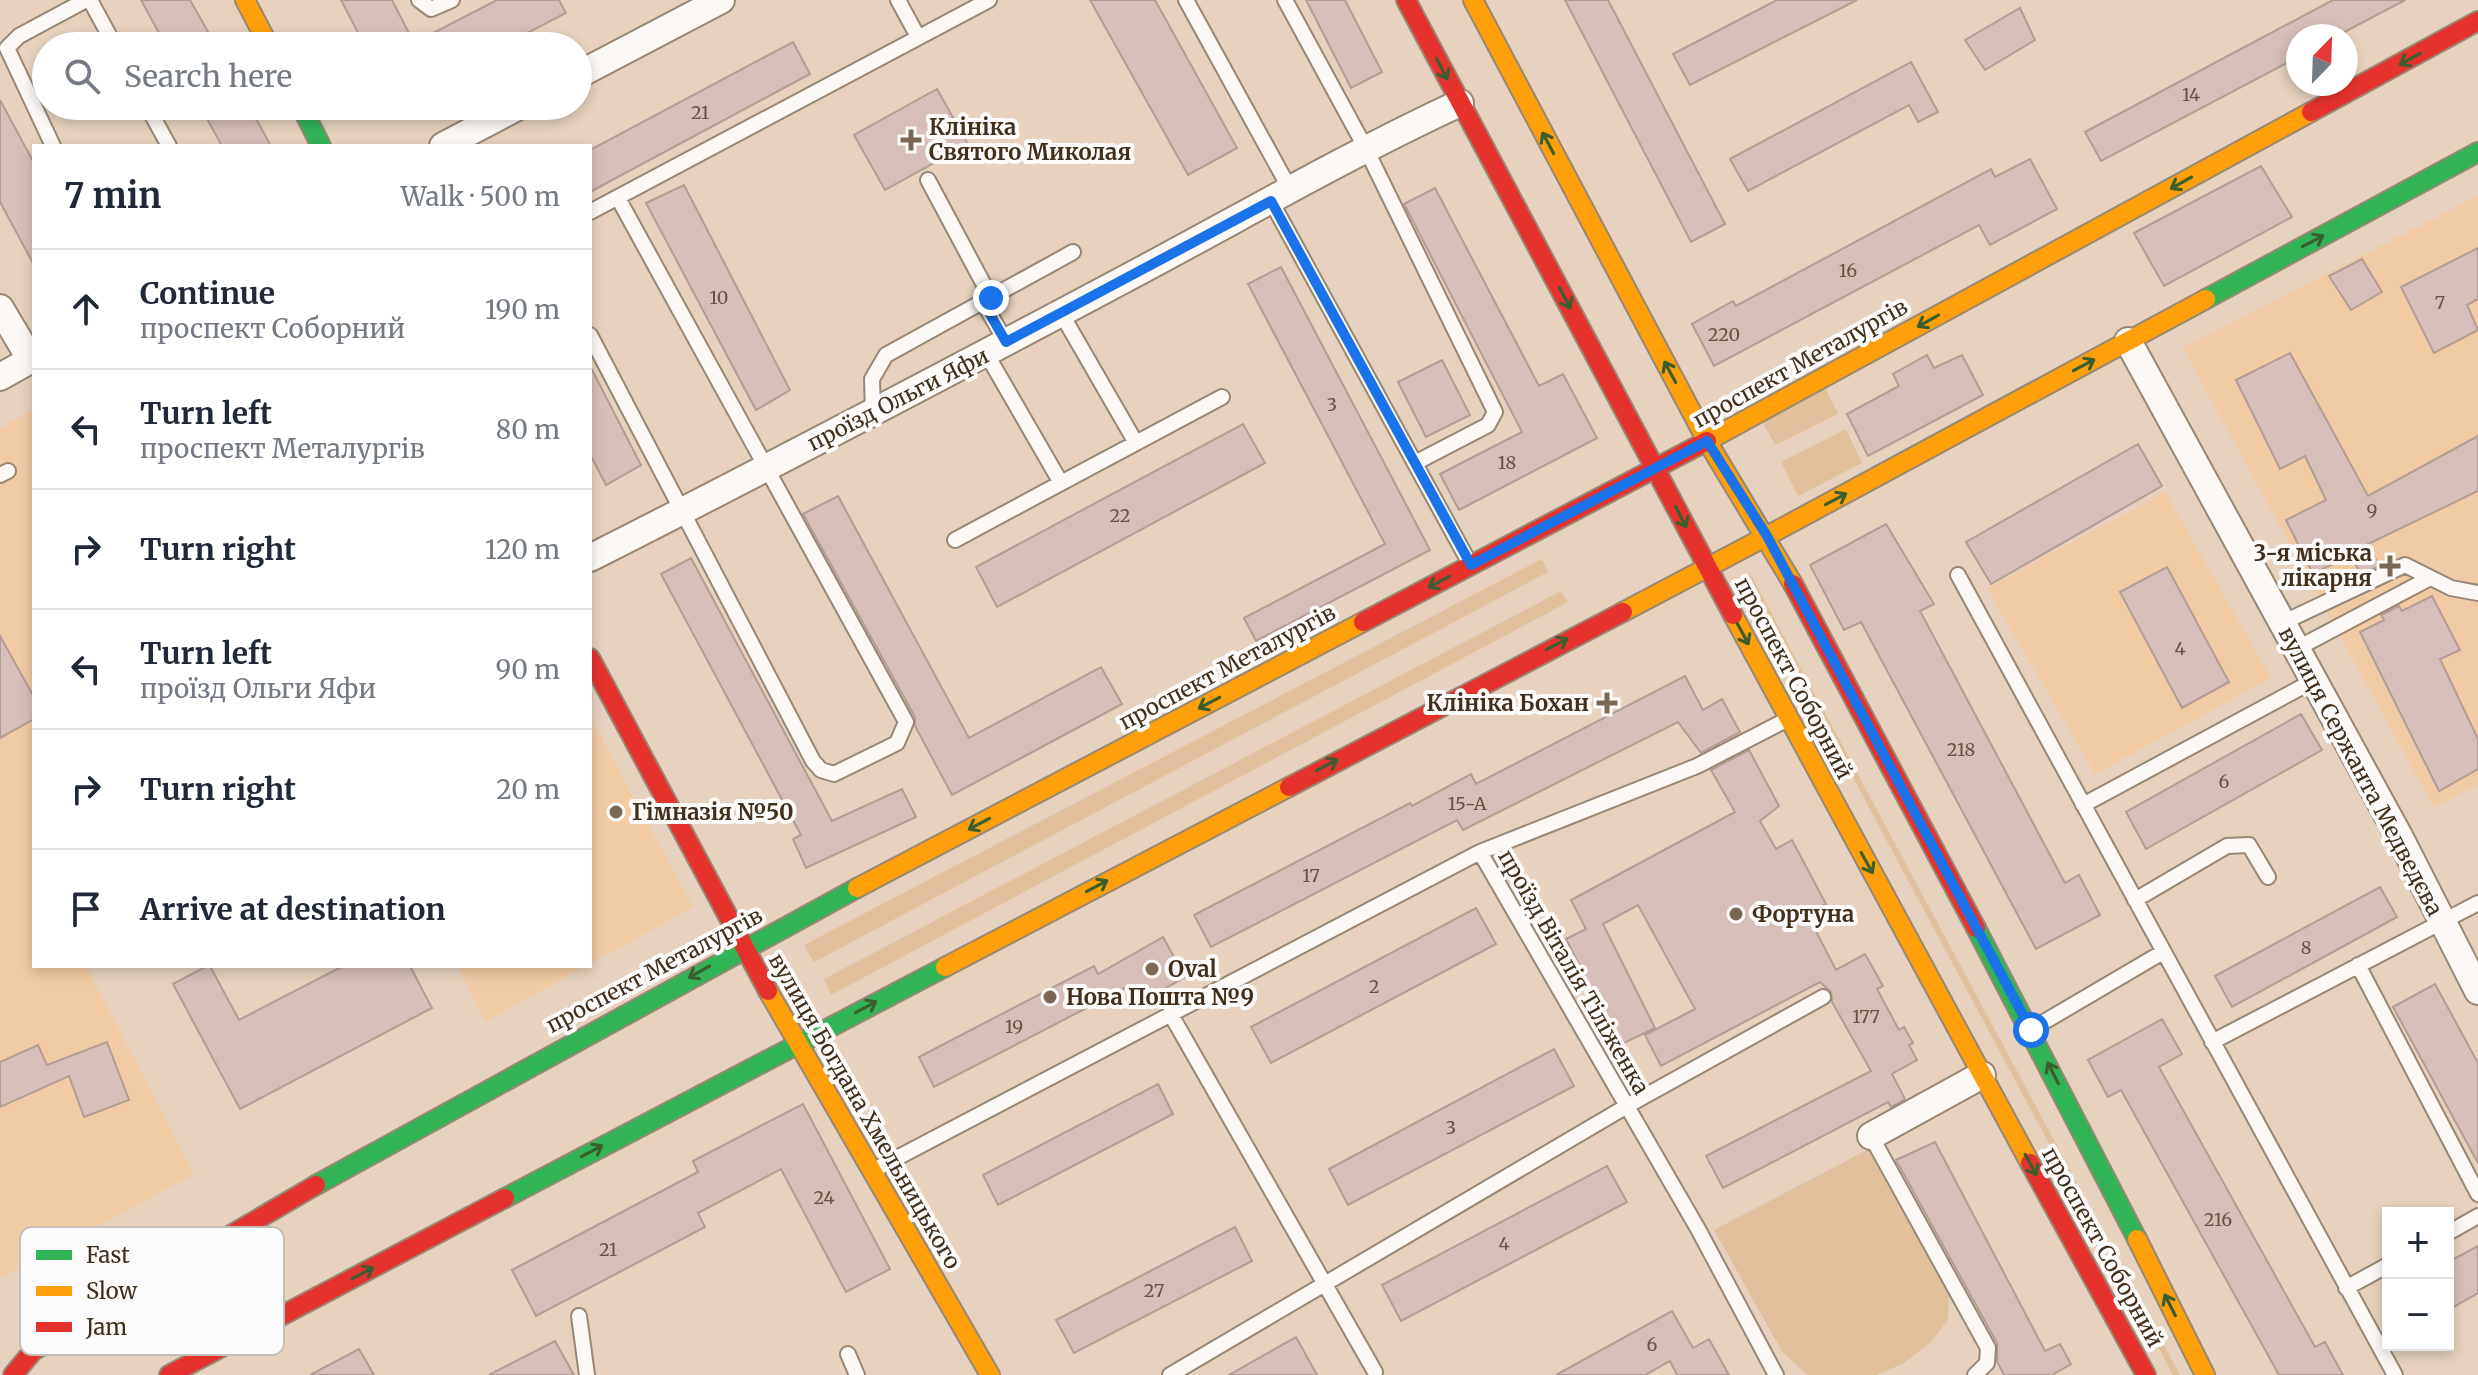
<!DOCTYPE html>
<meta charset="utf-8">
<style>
:root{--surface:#fff;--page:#f6f6f7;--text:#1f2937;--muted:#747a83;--line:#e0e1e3}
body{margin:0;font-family:Merriweather,serif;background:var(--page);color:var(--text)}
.controls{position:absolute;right:24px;bottom:24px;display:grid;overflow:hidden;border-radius:0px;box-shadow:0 4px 12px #0003}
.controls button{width:72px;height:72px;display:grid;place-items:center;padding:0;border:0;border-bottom:2px solid var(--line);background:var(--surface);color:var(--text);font:40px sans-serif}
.compass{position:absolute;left:2286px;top:24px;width:72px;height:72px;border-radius:50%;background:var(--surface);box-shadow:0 4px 12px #0003;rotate:23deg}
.stop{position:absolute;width:24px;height:24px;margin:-18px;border:6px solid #1a73e8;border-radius:50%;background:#fff}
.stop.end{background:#1a73e8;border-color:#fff;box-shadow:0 2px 8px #0008}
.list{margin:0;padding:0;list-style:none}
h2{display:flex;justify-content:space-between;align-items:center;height:104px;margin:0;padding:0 32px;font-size:34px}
h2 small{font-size:26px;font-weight:400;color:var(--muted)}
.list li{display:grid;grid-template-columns:52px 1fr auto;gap:24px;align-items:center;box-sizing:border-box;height:120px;padding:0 32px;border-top:2px solid var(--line)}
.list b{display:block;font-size:30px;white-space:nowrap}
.list p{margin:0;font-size:26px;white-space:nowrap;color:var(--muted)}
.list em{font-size:26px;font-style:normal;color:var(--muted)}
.icon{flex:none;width:44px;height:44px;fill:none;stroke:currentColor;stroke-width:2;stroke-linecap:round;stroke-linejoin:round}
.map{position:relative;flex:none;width:2478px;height:1375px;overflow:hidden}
.search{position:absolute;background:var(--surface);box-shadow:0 4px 12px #0003;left:32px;top:32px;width:560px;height:88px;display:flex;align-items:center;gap:20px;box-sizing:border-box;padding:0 28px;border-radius:44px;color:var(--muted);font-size:30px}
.panel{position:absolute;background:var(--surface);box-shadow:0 4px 12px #0003;left:32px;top:144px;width:560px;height:824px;border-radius:0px}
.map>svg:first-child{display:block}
</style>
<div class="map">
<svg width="2478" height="1375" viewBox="0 0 2478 1375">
<rect width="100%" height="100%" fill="#e6d2be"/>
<path fill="#f1cba4" d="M2478 196V784L2434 808 2183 348Z
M34 410V966H86L194 1174 0 1278V428Z
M2165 492 2271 678 2095 774 1987 588Z
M590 717 693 907 590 964Z
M457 966H586L486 1021Z"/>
<path fill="#e1c09e" d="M1825 387 1838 414 1775 445 1761 419Z
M1846 429 1862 463 1798 496 1781 462Z
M1542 559 1548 572 814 962 804 945Z
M1750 573 2180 1375H2173L1745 576Z
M1561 591 1568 602 831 995 824 979Z
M1873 1147 1949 1282 1948 1320 1931 1342 1904 1363 1877 1375H1808L1783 1353 1714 1230Z"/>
<path fill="#d6bfb8" stroke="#b19c95" stroke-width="2" d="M141 0H190L216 46H166Z
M341 0H392L414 43 497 0H559L566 13 502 46H365Z
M1090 0H1155L1237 148 1188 175Z
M1306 0H1345L1382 72 1351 88Z
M1565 0H1608L1725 224 1691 242Z
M1777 0H1857L1690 85 1673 54Z
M2333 0H2405L2337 36H2298V57L2101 161 2085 132Z
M2020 8 2035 40 1985 70 1965 40Z
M793 42 810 74 590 192V150Z
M1911 62 1938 112 1918 122 1909 105 1748 191 1730 159Z
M937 89 968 144 885 190 854 135Z
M0 100 34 163V265L0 202Z
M200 106H249L271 146H222Z
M2030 159 2057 209 1990 245 1979 225 1714 366 1692 324 1733 301 1736 306 1991 169 1995 177Z
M2261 166 2292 217 2164 286 2134 233Z
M684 185 790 390 756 410 646 203Z
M1435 188 1539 386 1563 374 1597 438 1459 510 1440 474 1522 432 1404 204Z
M2478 248V299L2467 305 2478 330 2434 353 2401 287Z
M2362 259 2382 292 2351 310 2329 276Z
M1281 267 1430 550 1256 641 1244 618 1385 544 1248 284Z
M2290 353 2368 496 2478 436V491L2368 544 2379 566 2361 575 2351 555 2313 574 2286 520 2326 500 2305 456 2280 469 2236 380Z
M1927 355 1934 368 1962 355 1983 395 1868 456 1847 414 1899 386 1893 374Z
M1442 360 1470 415 1426 437 1398 382Z
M590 366 641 465 606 485 590 454Z
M1243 424 1265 463 997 607 976 567Z
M2138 444 2162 486 1991 584 1966 542Z
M838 496 969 738 1101 667 1122 704 952 795 915 726V717L803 514Z
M1886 524 1934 604 1920 611 2065 883 2079 875 2100 915 2036 949 1861 622 1844 630 1810 565Z
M691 558 832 821 902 789 916 817 806 868 793 839 801 835 661 574Z
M2167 567 2229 682 2182 708 2120 592Z
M2432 596 2460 650 2440 659 2478 739V769L2439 791 2360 632 2384 620 2381 615 2399 606 2402 611Z
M0 636 34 697V719L0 738Z
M1685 676 1703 710 1722 699 1740 732 1701 753 1678 722 1463 830 1457 820 1211 947 1194 915 1410 803 1412 806 1471 774 1476 784Z
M2301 714 2322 750 2146 849 2126 812Z
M1749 750 1779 806 1760 821 1776 849 1792 840 1826 904 1807 914 1836 970 1865 954 1883 986 1877 989 1899 1030 1904 1027 1913 1043 1909 1045 1917 1060 1892 1074 1905 1099 1891 1107 1888 1102 1723 1188 1706 1156 1871 1071 1832 1002 1831 992 1820 982 1661 1066 1645 1035 1695 1009 1638 905 1603 924 1655 1028 1620 1045 1566 939 1586 929 1571 900 1735 812 1711 770Z
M2380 887 2397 917 2232 1007 2215 976Z
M1476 908 1496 944 1271 1063 1251 1027Z
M1163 937 1185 977 1141 1002 1131 985 934 1087 919 1057 1094 966 1098 974Z
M207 966H210L239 1020 343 966H410L432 1008 240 1109 173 984Z
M2435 984 2478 1063V1163L2393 1007Z
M2162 1019 2182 1054 2159 1067 2315 1347 2325 1342 2343 1375H2279L2121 1090 2108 1097 2088 1060Z
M107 1042 129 1100 84 1117 69 1076 0 1107V1062L38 1045 47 1065Z
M1554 1049 1574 1086 1348 1205 1329 1169Z
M1158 1084 1173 1114 998 1205 983 1175Z
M803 1104 890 1269 846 1292 781 1169 698 1213 705 1227 536 1316 512 1270 698 1172 693 1161Z
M1935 1142 2045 1351 2060 1344 2071 1364 2052 1375H2004L1997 1361V1343L1896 1160Z
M1607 1166 1627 1202 1401 1321 1382 1285Z
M1235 1227 1252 1261 1074 1353 1056 1320Z
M2478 1246V1293L2448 1310V1262Z
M1672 1311 1693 1348 1709 1339 1729 1375H1677L1670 1361 1645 1375H1556Z
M1296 1337 1317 1375H1229Z
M555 1341 574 1375H489Z
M359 1349 374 1375H310Z"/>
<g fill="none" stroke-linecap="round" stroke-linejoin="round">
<defs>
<path id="lane" d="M90 0 115 46
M419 0 431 9 452 0
M898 0 917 35
M1186 0 1291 191
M1285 0 1365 147 1495 412 1488 425 1415 463
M147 106 169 146
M53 146 7 48 19 36 86 0
M928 180 991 298
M1271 201 1469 562
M590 212 989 0
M983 302 1006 342
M590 335 813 761 821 770 834 774 897 743 906 722 618 198
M986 353 1061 483 1136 443 1061 313
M873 412 872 379 886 355 1073 252
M1136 443 1222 397
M0 475 8 471
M955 540 1061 483
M1958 575 2395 1375
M2282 623 2405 565 2451 588 2478 593
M2296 649 2430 578
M2083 805 2313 681
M1480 852 1697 766 1784 721
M2135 900 2227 846 2249 845 2268 877
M2358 965 2478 1194
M1170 1013 1375 1372
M2032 1029 2163 952
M2212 1042 2478 903
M1871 1136 1988 1348 1987 1363 1975 1375
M872 1171 1480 852 1698 1229 1776 1375
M2448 1233 2478 1216
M2346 1288 2388 1265
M579 1316 587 1375
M848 1354 857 1375
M1170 1375 1627 1106 1823 997"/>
<path id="street" d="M578 75 721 0
M443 146 519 106
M0 308 31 360
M2128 341 2399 836 2478 991
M0 377 34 358
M590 558C774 465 956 369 1138 272 1245 215 1350 154 1460 103
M1871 1136 1982 1075"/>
<path id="fast" d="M301 106 321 146
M2206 299 2478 152
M1976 928 2137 1239
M316 1185 857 888
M505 1198 945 967"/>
<path id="slow" d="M245 0 269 46
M1473 0 1707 441 1793 584
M1707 441 2311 112
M1767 536 2206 299
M1623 612 1767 536
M1733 615 2030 1163
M857 888 1363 622
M945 967 1289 787
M768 991 990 1375
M2137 1239 2205 1375"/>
<path id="jam" d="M1406 0 1733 615
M2311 112 2478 21
M1793 584 1976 928
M1363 622 1707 441
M590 658 768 991
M1289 787 1623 612
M2030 1163 2146 1375
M13 1375 33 1351 316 1185
M169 1375 505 1198"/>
</defs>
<use href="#lane" stroke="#978774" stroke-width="18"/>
<use href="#street" stroke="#978774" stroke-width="30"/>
<use href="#fast" stroke="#978774" stroke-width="22"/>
<use href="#slow" stroke="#978774" stroke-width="22"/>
<use href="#jam" stroke="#978774" stroke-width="22"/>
<use href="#lane" stroke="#fbf8f5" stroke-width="14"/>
<use href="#street" stroke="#fbf8f5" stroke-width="26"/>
<use href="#fast" stroke="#30b455" stroke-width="18"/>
<use href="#slow" stroke="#ff9f0a" stroke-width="18"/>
<use href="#jam" stroke="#e5322d" stroke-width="18"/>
</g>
<defs><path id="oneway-shaft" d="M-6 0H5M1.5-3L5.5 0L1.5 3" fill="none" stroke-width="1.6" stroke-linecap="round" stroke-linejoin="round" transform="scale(2)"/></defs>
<g stroke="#3b5e2f">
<use href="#oneway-shaft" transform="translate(2410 59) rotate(151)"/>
<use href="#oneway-shaft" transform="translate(1442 69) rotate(62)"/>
<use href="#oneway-shaft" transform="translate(1548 143) rotate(-118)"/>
<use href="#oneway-shaft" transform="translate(2181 183) rotate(151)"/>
<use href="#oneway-shaft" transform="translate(2313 241) rotate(-28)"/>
<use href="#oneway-shaft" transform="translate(1565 298) rotate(62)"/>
<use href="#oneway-shaft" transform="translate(1928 321) rotate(151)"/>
<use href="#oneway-shaft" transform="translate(2084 365) rotate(-28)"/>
<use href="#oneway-shaft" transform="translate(1670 372) rotate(-118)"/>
<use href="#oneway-shaft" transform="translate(1836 499) rotate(-28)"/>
<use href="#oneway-shaft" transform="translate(1681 517) rotate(63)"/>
<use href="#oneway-shaft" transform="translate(1439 582) rotate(152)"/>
<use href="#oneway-shaft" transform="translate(1743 634) rotate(62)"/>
<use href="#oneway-shaft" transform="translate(1557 644) rotate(-28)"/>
<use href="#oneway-shaft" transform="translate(1209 703) rotate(152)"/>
<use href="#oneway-shaft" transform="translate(1327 765) rotate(-28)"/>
<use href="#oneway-shaft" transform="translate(979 824) rotate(152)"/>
<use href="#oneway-shaft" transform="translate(1867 863) rotate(61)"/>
<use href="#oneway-shaft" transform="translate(1097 886) rotate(-28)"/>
<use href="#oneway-shaft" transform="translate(699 972) rotate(151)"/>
<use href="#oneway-shaft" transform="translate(866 1007) rotate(-28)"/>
<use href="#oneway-shaft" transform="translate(2053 1073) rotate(-117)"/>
<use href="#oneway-shaft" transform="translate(592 1151) rotate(-28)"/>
<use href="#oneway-shaft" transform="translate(2031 1165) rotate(61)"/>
<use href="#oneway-shaft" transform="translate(363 1273) rotate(-28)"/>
<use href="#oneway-shaft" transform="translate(2170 1305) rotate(-117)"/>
</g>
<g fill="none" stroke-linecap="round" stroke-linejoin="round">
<path stroke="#1a73e8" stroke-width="10" d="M991 298 983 302 1006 342 1271 201 1471 565 1707 441 1767 536 2031 1030"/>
</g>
<g fill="#7b6854" stroke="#fbfbfb" stroke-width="3">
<path d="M907 128h8v8h8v8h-8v8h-8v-8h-8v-8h8z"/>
<path d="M2386 554h8v8h8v8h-8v8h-8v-8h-8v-8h8z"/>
<path d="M1603 691h8v8h8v8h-8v8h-8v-8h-8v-8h8z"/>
<circle cx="616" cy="812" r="8"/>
<circle cx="1736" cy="914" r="8"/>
<circle cx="1152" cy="969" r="8"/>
<circle cx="1050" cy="997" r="8"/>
</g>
<g text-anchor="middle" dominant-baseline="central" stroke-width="8" stroke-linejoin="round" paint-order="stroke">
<g font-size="18" fill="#665342">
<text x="2191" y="94">14</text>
<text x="700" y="112">21</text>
<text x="1848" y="270">16</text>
<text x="719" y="297">10</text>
<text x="2440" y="302">7</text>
<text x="1724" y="334">220</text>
<text x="1332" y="404">3</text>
<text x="1507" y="462">18</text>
<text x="2372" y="510">9</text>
<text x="1120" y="515">22</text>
<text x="2180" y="648">4</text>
<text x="1961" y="749">218</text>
<text x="2224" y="781">6</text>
<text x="1467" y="803">15-А</text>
<text x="1311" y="875">17</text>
<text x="2306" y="947">8</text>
<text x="1374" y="986">2</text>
<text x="1866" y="1016">177</text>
<text x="1014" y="1026">19</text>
<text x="1451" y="1127">3</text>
<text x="824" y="1197">24</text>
<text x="2218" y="1219">216</text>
<text x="1504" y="1243">4</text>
<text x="608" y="1249">21</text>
<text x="1154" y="1290">27</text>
<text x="1652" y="1344">6</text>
</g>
<g font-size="22" font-weight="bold" fill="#412f1b" stroke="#fbfbfb" text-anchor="start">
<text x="929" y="127">Клініка<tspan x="929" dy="25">Святого Миколая</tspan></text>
<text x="2372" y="553" text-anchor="end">3-я міська<tspan x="2372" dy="25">лікарня</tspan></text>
<text x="1589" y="703" text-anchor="end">Клініка Бохан</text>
<text x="632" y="812">Гімназія №50</text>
<text x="1752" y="914">Фортуна</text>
<text x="1168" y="969">Oval</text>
<text x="1066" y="997">Нова Пошта №9</text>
</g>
<g font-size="22" fill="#412f1b" stroke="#fbfbfb">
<text transform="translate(1800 363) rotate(-29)">проспект Металургів</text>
<text transform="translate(898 399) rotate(-27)">проїзд Ольги Яфи</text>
<text transform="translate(1227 667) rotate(-28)">проспект Металургів</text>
<text transform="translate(1794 678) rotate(62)">проспект Соборний</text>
<text transform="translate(2361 771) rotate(62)">вулиця Сержанта Медведєва</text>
<text transform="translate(654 970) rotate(-28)">проспект Металургів</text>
<text transform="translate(1574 972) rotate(60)">проїзд Віталія Тіліженка</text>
<text transform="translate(865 1111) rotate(60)">вулиця Богдана Хмельницького</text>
<text transform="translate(2103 1247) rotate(61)">проспект Соборний</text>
</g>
</g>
<rect x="20" y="1227" width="264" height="128" rx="12" fill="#fbfbfb" stroke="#c3beb8" stroke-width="2"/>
<rect x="36" y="1250" width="36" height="10" fill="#30b455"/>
<rect x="36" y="1286" width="36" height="10" fill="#ff9f0a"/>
<rect x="36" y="1322" width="36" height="10" fill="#e5322d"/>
<g font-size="22" fill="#412f1b">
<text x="86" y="1263">Fast</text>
<text x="86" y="1299">Slow</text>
<text x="86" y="1335">Jam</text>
</g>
</svg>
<div class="controls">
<button>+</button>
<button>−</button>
</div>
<svg class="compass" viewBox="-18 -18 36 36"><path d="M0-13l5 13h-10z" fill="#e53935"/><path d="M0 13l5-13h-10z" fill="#747a83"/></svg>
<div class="stop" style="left:2031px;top:1030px"></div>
<div class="stop end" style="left:991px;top:298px"></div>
<div class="search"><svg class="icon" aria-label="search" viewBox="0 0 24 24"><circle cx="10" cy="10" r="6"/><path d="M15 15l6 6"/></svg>Search here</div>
<section class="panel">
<h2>7 min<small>Walk · 500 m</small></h2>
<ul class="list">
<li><svg class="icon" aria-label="ahead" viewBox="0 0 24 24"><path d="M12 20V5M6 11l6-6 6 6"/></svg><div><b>Continue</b><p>проспект Соборний</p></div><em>190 m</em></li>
<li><svg class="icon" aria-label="left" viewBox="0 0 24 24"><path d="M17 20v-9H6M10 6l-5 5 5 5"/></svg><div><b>Turn left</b><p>проспект Металургів</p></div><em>80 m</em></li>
<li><svg class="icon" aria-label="right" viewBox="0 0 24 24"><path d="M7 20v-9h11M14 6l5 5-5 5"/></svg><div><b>Turn right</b></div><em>120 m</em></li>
<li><svg class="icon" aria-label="left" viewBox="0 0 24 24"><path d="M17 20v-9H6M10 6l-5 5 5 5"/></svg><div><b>Turn left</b><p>проїзд Ольги Яфи</p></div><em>90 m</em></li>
<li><svg class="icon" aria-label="right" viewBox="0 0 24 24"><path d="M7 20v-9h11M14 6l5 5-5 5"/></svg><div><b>Turn right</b></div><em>20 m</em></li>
<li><svg class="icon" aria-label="arrive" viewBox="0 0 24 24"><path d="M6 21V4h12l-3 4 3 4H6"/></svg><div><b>Arrive at destination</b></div></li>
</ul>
</section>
</div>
